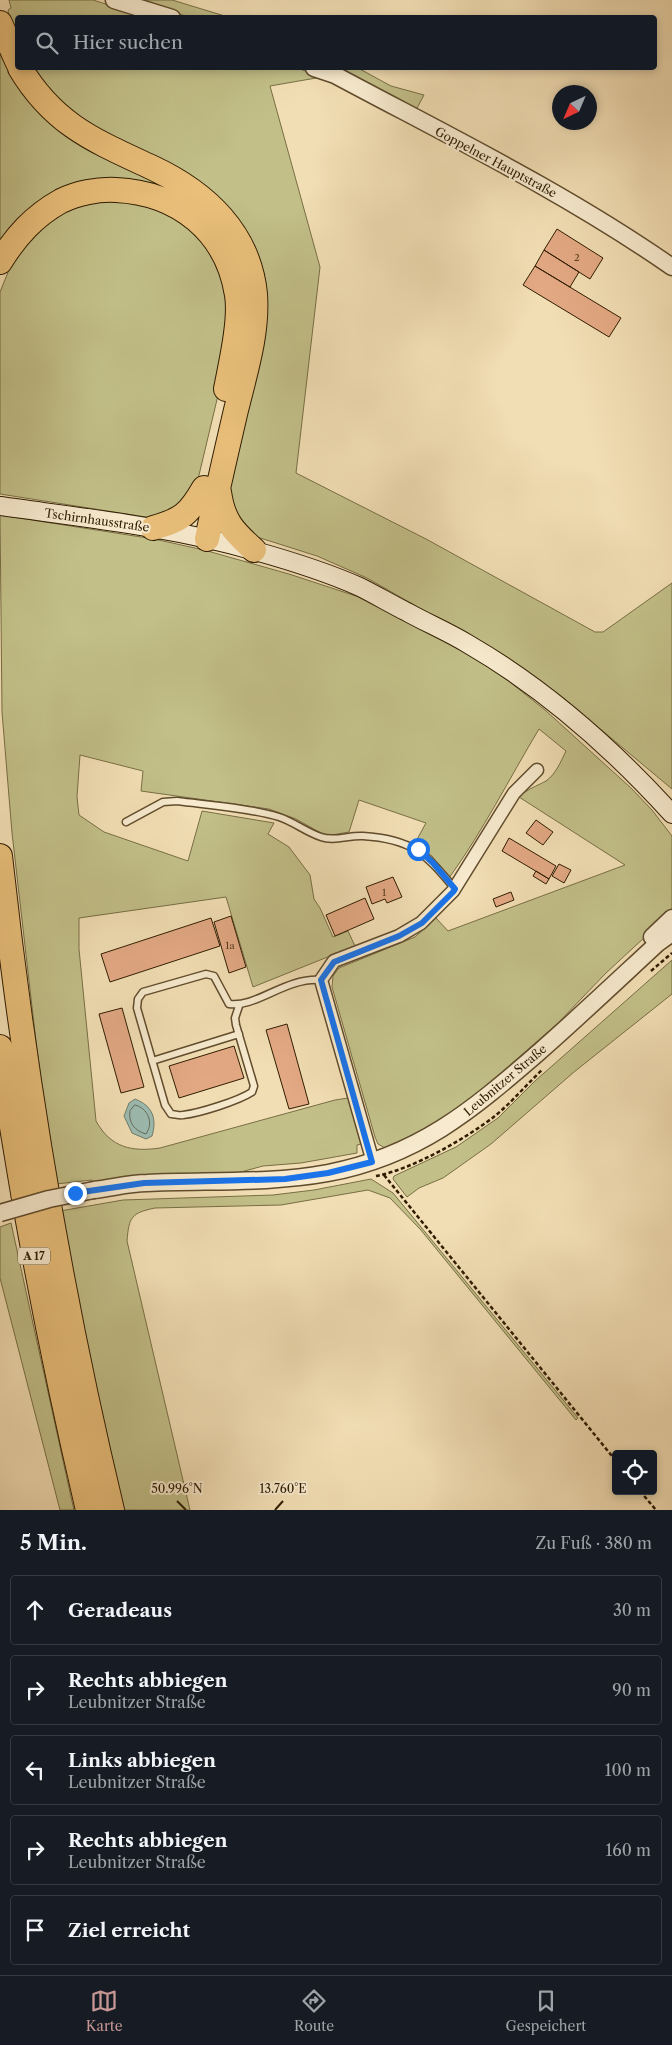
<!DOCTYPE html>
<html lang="de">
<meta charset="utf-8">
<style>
:root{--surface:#171b24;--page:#20242c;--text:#f1f3f6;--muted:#9ea1a6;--line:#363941;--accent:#c59692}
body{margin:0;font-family:"Libre Caslon Text",serif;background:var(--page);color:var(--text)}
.controls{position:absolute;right:15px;bottom:15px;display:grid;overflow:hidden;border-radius:5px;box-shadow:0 2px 8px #0003}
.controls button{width:45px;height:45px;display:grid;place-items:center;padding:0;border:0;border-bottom:1px solid var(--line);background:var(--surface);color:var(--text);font:25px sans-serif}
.compass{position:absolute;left:552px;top:85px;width:45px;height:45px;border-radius:50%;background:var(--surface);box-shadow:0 2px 8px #0003;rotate:224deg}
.stop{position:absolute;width:15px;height:15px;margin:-11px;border:4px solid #1a73e8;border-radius:50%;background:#fff}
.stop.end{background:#1a73e8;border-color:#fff;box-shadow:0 1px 5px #0008}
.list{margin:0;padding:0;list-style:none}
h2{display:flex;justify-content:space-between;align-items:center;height:65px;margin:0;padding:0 20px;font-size:21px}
h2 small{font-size:16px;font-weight:400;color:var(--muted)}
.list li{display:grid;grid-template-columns:32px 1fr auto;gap:15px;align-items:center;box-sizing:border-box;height:70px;margin:0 10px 10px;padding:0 10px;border:1px solid var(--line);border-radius:5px}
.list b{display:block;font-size:19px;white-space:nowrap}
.list p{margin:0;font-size:16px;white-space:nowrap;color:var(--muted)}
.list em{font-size:16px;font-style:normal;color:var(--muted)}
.icon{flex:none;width:28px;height:28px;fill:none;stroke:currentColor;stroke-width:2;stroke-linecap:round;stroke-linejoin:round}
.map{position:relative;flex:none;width:672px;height:1510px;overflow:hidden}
.search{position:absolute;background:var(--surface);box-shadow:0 2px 8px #0003;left:15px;right:15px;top:15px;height:55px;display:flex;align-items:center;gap:12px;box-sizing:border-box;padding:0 18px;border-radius:5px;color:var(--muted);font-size:19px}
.sheet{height:465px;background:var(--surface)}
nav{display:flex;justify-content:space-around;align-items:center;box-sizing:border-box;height:70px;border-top:1px solid var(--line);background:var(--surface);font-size:14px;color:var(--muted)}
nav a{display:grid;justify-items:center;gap:2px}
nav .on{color:var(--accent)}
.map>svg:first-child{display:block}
</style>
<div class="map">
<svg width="672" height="1510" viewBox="0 0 672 1510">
<rect width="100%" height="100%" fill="#f2deb4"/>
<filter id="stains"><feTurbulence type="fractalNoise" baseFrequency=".004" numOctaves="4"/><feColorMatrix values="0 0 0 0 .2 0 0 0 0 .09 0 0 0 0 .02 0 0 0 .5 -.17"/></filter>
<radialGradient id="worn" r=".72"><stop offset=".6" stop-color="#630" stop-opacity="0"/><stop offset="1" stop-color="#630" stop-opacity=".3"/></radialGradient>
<path fill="#c2bf88" stroke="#786e44" d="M9 0H93L147 17 18 18 17 47 11 31 8 10 11 8Z
M131 0H172L228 17H189Z
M0 44 22 83 177 185 226 244 104 183 0 244Z
M27 68H297L322 77 270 86 320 267 296 473 426 539 595 632H603L672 583V789L562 697 474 639 367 578 317 556 254 536 227 509 247 245 60 108Z
M330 68H358L391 86 424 95 416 110Z
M104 197 158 204 204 238 231 302 225 366 194 496 187 506 152 518 0 494V292L17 250 65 209Z
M0 515 154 539 204 550 289 574 359 597 464 651 505 678 545 710 631 788 652 810 672 836V912L606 973 558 1023 476 1095 429 1127 385 1148 378 1144 375 1137 332 987 333 976 339 968 415 937 436 918 448 931 625 865 519 797C527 789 537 786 546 781 556 774 561 761 566 751L539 729C509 779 483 831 449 878L432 856 415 843 426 823 359 800 349 832 326 836 296 819 269 809 141 791 143 771 80 755 77 797 79 815 104 832 188 861 202 811 274 823 268 834 289 847 310 875 314 899 320 908 333 937 348 931 355 946 253 987 226 897 79 918V949L96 1121C111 1148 132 1152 160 1148L335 1100 348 1098 361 1144 357 1145V1153L301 1163 263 1166 230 1175 93 1183 92 1180 56 1184 37 1050 12 833 2 712Z
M672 960V994L574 1072 491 1144 443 1178 419 1188 407 1197 393 1179 394 1176 456 1147 498 1118 535 1081Z
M371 1179 393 1193 578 1418 576 1420 420 1229 390 1198 368 1190 281 1205 155 1208C131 1213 129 1217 127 1241L190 1510H124L82 1326 60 1211 123 1200 273 1195 314 1190Z
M11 1223 71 1497 74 1510H60L0 1278V1227Z"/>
<path fill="#9cbcb2" stroke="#707c6b" d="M135 1099C153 1106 157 1119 152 1136L146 1139 132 1133 124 1116 129 1103Z"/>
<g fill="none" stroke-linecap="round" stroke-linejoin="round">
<path stroke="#666c59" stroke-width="1" d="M135 1105C148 1108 154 1123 146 1134 135 1131 128 1123 130 1111Z"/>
</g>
<path fill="#e3a984" stroke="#2f1c00" d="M557 229 603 258 590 279 544 250Z
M544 250 579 272 570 287 535 266Z
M535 266 621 318 609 337 523 285Z
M536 820 553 832 543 845 526 833Z
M509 838 556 866 549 879 502 851Z
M559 864 571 870 564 883 552 876Z
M536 871 549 879 546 884 533 876Z
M393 877 402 897 387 903 385 899 372 904 366 887Z
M511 892 514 900 496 907 493 899Z
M365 898 374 919 335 936 326 915Z
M231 916 246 967 229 973 214 922Z
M211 918 220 946 110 982 101 954Z
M122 1008 144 1087 121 1093 99 1014Z
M287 1024 309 1104 289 1109 266 1030Z
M234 1046 244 1078 179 1098 169 1066Z"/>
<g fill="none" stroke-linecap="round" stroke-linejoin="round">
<defs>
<path id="service" d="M126 822 163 802 177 801C208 805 250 808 279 817 294 822 306 832 321 837 334 842 349 835 363 836 412 839 425 853 455 889
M239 1006 235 1018 236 1025 254 1086 252 1092C238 1101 200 1113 183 1115 179 1116 175 1114 171 1114L165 1105 137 1008 138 999 143 992 206 974 214 976 229 1004C256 1008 286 977 321 980
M152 1061 239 1034"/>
<path id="minor" d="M373 1162 321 980 334 961 399 936 421 923 453 891 514 793 537 770"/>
<path id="tertiary" d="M114 0 172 18
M314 68 335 75C449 136 566 193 672 267
M652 937 672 918
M94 1190C112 1188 129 1183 147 1183 207 1180 268 1184 328 1173 418 1156 471 1111 538 1053 579 1017 618 980 658 943L672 933"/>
<path id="secondary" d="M0 506C85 518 172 527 255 551 291 561 326 572 360 587 376 595 391 604 407 612 427 623 448 632 468 644 544 688 613 749 672 814"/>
<path id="motorway" d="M0 23 18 63
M20 68C54 125 95 141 153 168 206 193 249 233 255 294 258 333 245 373 236 410 226 453 216 496 207 539
M0 262C16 236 34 216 61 201 77 193 98 189 116 190 178 193 227 231 237 295 241 320 231 363 226 389
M219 492C223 521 233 531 254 550
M153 528C182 520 189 514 204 488
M0 856C24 1076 60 1294 112 1510
M0 1047C22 1203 52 1357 88 1510"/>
</defs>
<use href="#service" stroke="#604c2d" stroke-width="9"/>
<use href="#minor" stroke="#604c2d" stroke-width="15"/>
<use href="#tertiary" stroke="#604c2d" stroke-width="19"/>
<use href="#secondary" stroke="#2f1c00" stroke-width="20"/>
<use href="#motorway" stroke="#2f1c00" stroke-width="26"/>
<path stroke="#2f1c00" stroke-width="2.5" stroke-dasharray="4 2.5" stroke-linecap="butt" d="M651 971 672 953
M384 1175 616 1461
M376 1176C413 1169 465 1139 495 1116 512 1102 526 1085 542 1070
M640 1491 656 1510"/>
<use href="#service" stroke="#f7eace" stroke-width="6"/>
<use href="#minor" stroke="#f7eace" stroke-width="12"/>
<use href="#tertiary" stroke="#f7eace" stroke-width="16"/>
<use href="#secondary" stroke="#f7eace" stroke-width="18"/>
<use href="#motorway" stroke="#e9bf7a" stroke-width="24"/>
<defs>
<path id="tertiary-bridge" d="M0 1213 49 1199 94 1190"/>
</defs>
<use href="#tertiary-bridge" stroke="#604c2d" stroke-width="19" stroke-linecap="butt"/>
<use href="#tertiary-bridge" stroke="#f7eace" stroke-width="16"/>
</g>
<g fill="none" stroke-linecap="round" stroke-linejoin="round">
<path stroke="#1a73e8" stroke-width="6" d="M75 1193 144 1183 285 1179 328 1173 372 1162 321 980 334 962 399 936 422 923 453 892 455 889 433 863 418 849"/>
</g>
<path fill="none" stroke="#2f1c00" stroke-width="2" d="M177 1501 186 1510M275 1510 283 1501"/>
<g text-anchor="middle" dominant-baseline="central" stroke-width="4" stroke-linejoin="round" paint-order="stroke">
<g font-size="10" fill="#5c3f21">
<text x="577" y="257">2</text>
<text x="384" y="892">1</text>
<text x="230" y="945">1a</text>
</g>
<rect fill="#f7eace" stroke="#6b5a3e" stroke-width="1" x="18" y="1247.5" width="32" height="17" rx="4"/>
<g font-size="11" font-weight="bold" fill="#2f1c00">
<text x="34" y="1256">A 17</text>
</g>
<g font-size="12" fill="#2f1c00" stroke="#f7eace">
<text transform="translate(496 162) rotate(28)">Goppelner Hauptstraße</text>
<text transform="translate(97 520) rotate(8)">Tschirnhausstraße</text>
<text transform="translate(505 1080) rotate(-40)">Leubnitzer Straße</text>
</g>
</g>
<g font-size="12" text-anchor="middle" fill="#2f1c00" stroke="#f7eace" stroke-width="4" stroke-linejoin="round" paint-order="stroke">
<text x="283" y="1493">13.760°E</text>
<text x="177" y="1493">50.996°N</text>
</g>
<rect width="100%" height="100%" filter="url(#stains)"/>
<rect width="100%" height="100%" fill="url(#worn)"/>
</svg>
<div class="controls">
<button><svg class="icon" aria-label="locate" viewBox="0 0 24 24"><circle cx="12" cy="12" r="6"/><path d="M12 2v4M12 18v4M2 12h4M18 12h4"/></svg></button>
</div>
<svg class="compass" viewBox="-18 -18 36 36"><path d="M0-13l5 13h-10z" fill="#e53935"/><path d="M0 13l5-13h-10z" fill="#9ea1a6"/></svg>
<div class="stop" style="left:418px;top:849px"></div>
<div class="stop end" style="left:75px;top:1193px"></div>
<div class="search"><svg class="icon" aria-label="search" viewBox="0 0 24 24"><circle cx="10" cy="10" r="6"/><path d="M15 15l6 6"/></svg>Hier suchen</div>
</div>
<section class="sheet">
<h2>5 Min.<small>Zu Fuß · 380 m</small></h2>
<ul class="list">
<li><svg class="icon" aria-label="ahead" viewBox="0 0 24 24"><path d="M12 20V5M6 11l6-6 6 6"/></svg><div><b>Geradeaus</b></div><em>30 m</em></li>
<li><svg class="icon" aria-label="right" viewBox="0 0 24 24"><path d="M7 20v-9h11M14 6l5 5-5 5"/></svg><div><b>Rechts abbiegen</b><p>Leubnitzer Straße</p></div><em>90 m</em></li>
<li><svg class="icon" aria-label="left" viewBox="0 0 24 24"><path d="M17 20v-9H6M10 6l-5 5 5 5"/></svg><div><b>Links abbiegen</b><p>Leubnitzer Straße</p></div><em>100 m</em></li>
<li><svg class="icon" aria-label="right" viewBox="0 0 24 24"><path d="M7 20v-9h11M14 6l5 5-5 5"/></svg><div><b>Rechts abbiegen</b><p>Leubnitzer Straße</p></div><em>160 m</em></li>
<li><svg class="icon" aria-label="arrive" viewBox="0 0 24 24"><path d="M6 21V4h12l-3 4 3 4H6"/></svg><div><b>Ziel erreicht</b></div></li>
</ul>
</section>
<nav>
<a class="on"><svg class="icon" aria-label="map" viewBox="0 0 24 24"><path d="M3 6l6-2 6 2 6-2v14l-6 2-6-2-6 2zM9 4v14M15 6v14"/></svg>Karte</a>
<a><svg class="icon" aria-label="directions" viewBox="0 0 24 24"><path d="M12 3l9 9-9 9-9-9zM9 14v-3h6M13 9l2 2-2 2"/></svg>Route</a>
<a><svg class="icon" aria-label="saved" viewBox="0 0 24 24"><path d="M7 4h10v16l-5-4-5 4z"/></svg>Gespeichert</a>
</nav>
